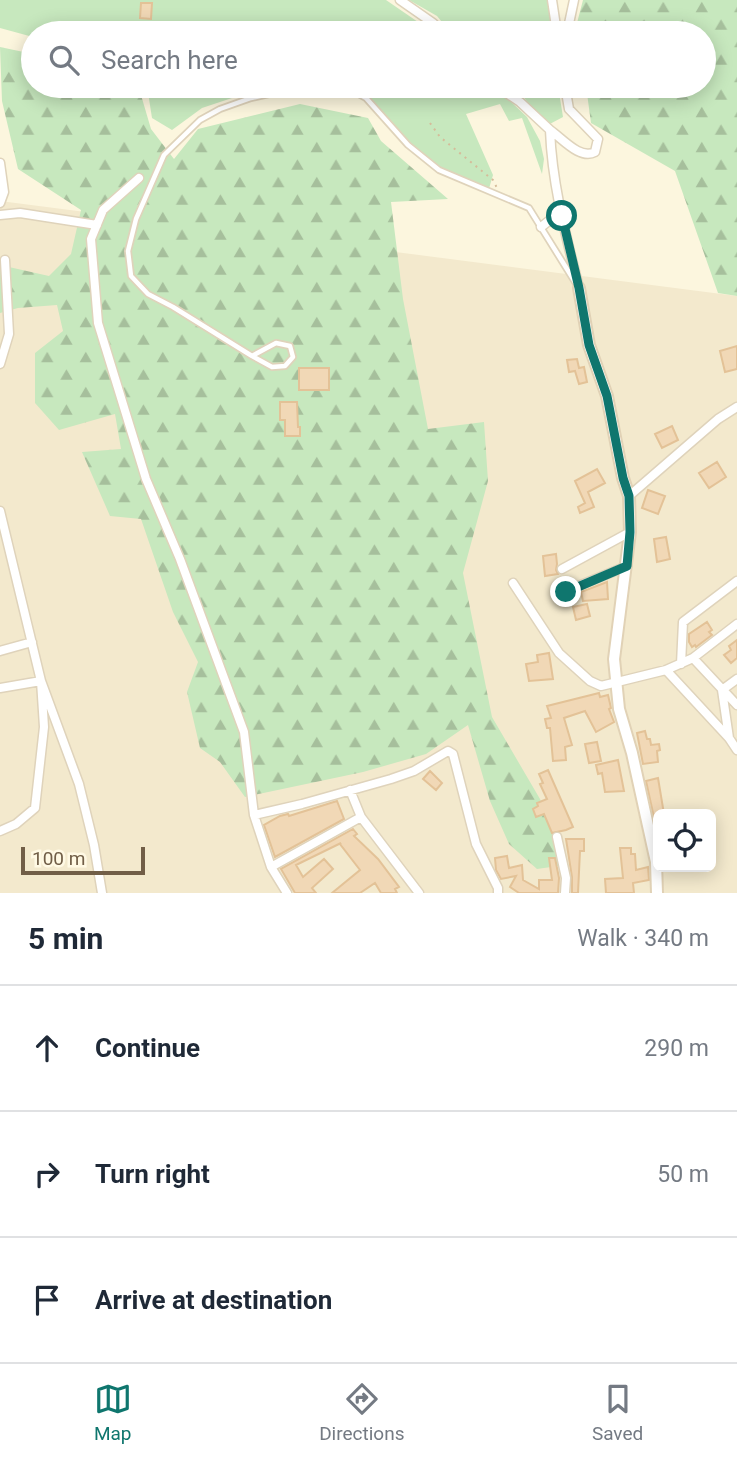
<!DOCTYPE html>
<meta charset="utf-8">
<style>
:root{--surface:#fff;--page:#f2f2f3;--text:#1f2937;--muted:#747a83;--line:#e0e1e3;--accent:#0f766e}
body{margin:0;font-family:Roboto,sans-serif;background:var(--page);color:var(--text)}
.controls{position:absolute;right:21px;bottom:21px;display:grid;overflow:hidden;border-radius:10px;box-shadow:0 4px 18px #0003}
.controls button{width:63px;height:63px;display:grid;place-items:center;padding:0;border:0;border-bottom:2px solid var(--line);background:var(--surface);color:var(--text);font:35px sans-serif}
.scale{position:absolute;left:21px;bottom:18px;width:124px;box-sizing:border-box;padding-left:7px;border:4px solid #715e47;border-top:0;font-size:19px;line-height:24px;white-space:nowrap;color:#715e47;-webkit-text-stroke:5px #fff9e4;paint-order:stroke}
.stop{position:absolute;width:21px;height:21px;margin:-16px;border:5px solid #0f766e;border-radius:50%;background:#fff}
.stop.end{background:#0f766e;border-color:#fff;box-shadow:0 2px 7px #0008}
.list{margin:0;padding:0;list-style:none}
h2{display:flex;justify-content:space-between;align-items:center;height:91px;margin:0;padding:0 28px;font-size:30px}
h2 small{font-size:23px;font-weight:400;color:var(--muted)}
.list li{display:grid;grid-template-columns:46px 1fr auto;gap:21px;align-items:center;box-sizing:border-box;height:126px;padding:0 28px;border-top:2px solid var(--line)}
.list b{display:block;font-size:26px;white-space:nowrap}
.list em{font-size:23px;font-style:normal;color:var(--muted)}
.icon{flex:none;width:38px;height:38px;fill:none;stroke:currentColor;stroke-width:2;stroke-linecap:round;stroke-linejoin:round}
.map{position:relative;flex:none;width:737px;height:893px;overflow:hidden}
.search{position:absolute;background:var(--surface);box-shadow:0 4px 18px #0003;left:21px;right:21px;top:21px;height:77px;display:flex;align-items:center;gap:18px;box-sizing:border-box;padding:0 24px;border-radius:38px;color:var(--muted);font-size:26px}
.sheet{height:469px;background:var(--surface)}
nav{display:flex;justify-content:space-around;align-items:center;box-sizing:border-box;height:98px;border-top:2px solid var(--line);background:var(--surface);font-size:19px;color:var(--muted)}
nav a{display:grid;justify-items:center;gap:4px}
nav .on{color:var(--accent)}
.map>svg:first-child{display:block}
</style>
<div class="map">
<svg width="737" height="893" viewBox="0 0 737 893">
<defs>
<pattern id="forest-firs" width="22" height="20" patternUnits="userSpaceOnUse" patternTransform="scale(1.75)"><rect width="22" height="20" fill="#c7e8be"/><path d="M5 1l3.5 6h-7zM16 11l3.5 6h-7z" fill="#a6bf9c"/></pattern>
</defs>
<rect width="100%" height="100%" fill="#fcf6de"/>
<path fill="#f3e9cd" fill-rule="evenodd" d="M0 201 737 296V893H0ZM658 814H711V867H658Z"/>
<path fill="url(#forest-firs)" d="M583 0H737V296L718 293 675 171 591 123 586 86H704V33H578L577 23Z
M0 47 33 54V86H132L141 95 151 129 174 159 198 129 300 104 368 118 381 141 448 199 391 202 403 299 428 429 484 422 488 481 463 573 492 717 540 799 565 865 537 869 509 844 490 801 468 725 426 754 363 772 245 797 220 762 200 748 187 692 198 662 173 612 141 519 110 516 82 452 121 449 115 414 59 430 35 403V353L63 331 57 305 18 308 0 313V265L49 276 71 254 81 210 18 169 2 101Z"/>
<path fill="#c7e8be" d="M0 0H386L434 33H33V37L0 28Z
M409 0H549L553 33H451L437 16Z
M147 86H316L253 91 202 108 172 130 152 118Z
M338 86H484L508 99 527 117 540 141 544 159 542 174 522 118 509 121 500 104 466 114 493 175 488 192 450 177 396 135 376 105 359 90Z
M515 86H558L563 117 546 126Z"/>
<path fill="#f1d8b6" stroke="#e3c297" stroke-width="2" d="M141 3H152L151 19 140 18Z
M737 346V369L725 372 720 351Z
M577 359 579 368 584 367 587 382 579 384 575 371 569 372 567 360Z
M299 368H329V390H299Z
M280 402H297L298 427H300V436H285V420H280Z
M672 426 678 440 662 448 655 434Z
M717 462 726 477 709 488 699 473Z
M597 469 605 483 588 492 594 507 580 513 578 507 585 503 575 481Z
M648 490 665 496 658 514 642 508Z
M666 537 670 559 657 562 654 539Z
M556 554 557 564 556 570 558 574 545 576 543 556Z
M607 582 608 599 583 601 581 592Z
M587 604 590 616 576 620 573 607Z
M707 622 712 630 709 632 712 635 696 647 695 645 692 647 689 642V634Z
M737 640V658L731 663 724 655 731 650 729 646Z
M549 653 553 679 529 681 526 664 538 662 537 655Z
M599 693 600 697 608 695 611 708 609 709 614 722 596 732 585 711 564 718 572 745 565 747 566 760 553 761 550 728H547L545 719 551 718 547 706Z
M645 731 647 739H650L651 745 659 744 660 750 657 751 658 762 643 764 637 733Z
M597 742 601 761 589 763 585 744Z
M618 760 624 791 605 792 602 773 598 774 596 765Z
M548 770 573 827 566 830 552 833 544 814 536 817 533 809 538 806 537 803 547 799 540 784 543 783 539 774Z
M430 771 442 783 436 790 423 779Z
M658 778 664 814H658V821L655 822 646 781Z
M337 801 344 819 275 857 264 825 280 816 288 814 289 816Z
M353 829 357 834 354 836 378 859 399 887 395 889 397 893H381L375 883 360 893H332L360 870 340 844 341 843 296 865 303 877 324 859 333 869 312 888 316 893H295L281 869Z
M566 839H584V851H580L578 893H572V877Z
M620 848H631V854H635L636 870 648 867 649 880 633 883 634 893H606L605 879 623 878Z
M507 856 509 868 522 865 523 880 539 889V880H552L549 858H555L559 878 558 893H519L510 887 516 876 501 879 496 870 495 858Z"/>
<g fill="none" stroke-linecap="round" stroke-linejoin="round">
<defs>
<path id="lane" d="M252 356 276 343 290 346 293 357 285 366 272 367 252 356 173 307 148 294 131 276 128 251 136 219 164 155 200 120 220 109 251 98 282 91 322 88 355 92 366 98 408 145 439 170 529 208 575 282"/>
<path id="street" d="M400 0 433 23 442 33
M552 0 557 33
M567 33 574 0
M496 86 520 102 550 130
M565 86 569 109 598 139 595 152C580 160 563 139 550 130 552 184 566 236 579 288
M0 163 4 192 0 203
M139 178 103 210 91 239 98 323 146 479 180 559 244 732 254 815 271 867 287 893
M0 215 20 213 97 225
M541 227 550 220 562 216
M0 364 9 334 5 260
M629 496 718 419 737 407
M0 511 41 681 79 784 94 845 102 893
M562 569 630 532
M513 583 559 653 590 681 601 686 666 670 693 658 737 624
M566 591 627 566
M0 651 32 642
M693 658 737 705
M681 664 683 622 737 581
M666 670 729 738 737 750
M0 688 41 681 44 727 35 808 16 824 0 831
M729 738 722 690 737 679
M350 790 361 817 419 893
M254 815 302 804 391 779 414 771 448 751 453 754 476 844 498 888V893
M557 837 566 878 565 893
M271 867 361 817"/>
<path id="secondary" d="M579 288 589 345 607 396 623 478 629 496 630 532 614 659 619 709 632 753 656 862 657 893"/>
</defs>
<use href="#lane" stroke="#dfd3bb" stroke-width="8"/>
<use href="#street" stroke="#dfd3bb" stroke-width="11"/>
<use href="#secondary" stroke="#e1d2b6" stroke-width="14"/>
<path stroke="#d5bc9a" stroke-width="2" stroke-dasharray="2 5" stroke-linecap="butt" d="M430 123 440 137 493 180 497 188"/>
<use href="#lane" stroke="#fff" stroke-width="4.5"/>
<use href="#street" stroke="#fff" stroke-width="8"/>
<use href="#secondary" stroke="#fff" stroke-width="10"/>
</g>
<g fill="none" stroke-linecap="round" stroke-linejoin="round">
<path stroke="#0f766e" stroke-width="9" d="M562 216 579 288 589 345 607 396 623 478 629 496 630 532 627 566 566 592"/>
</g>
</svg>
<div class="controls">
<button><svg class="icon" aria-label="locate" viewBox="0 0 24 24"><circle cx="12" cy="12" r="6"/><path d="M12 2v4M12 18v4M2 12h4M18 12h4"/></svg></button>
</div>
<div class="scale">100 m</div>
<div class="stop" style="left:562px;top:216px"></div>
<div class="stop end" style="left:566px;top:592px"></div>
<div class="search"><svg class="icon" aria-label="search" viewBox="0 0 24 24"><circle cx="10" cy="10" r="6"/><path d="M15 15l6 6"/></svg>Search here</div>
</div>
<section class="sheet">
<h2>5 min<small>Walk · 340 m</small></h2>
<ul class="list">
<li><svg class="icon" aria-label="ahead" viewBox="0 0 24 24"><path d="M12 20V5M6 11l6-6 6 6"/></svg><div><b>Continue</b></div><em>290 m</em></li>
<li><svg class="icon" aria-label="right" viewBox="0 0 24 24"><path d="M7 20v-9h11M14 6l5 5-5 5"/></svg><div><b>Turn right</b></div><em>50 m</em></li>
<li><svg class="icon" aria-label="arrive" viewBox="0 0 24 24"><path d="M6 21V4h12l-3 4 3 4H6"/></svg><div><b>Arrive at destination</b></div></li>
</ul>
</section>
<nav>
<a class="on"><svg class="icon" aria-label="map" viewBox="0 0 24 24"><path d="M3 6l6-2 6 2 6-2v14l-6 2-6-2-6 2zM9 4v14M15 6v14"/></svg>Map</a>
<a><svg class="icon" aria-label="directions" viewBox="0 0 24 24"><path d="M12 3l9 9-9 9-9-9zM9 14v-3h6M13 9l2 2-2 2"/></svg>Directions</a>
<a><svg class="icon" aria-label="saved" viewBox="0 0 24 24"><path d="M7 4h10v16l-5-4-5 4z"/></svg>Saved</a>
</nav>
